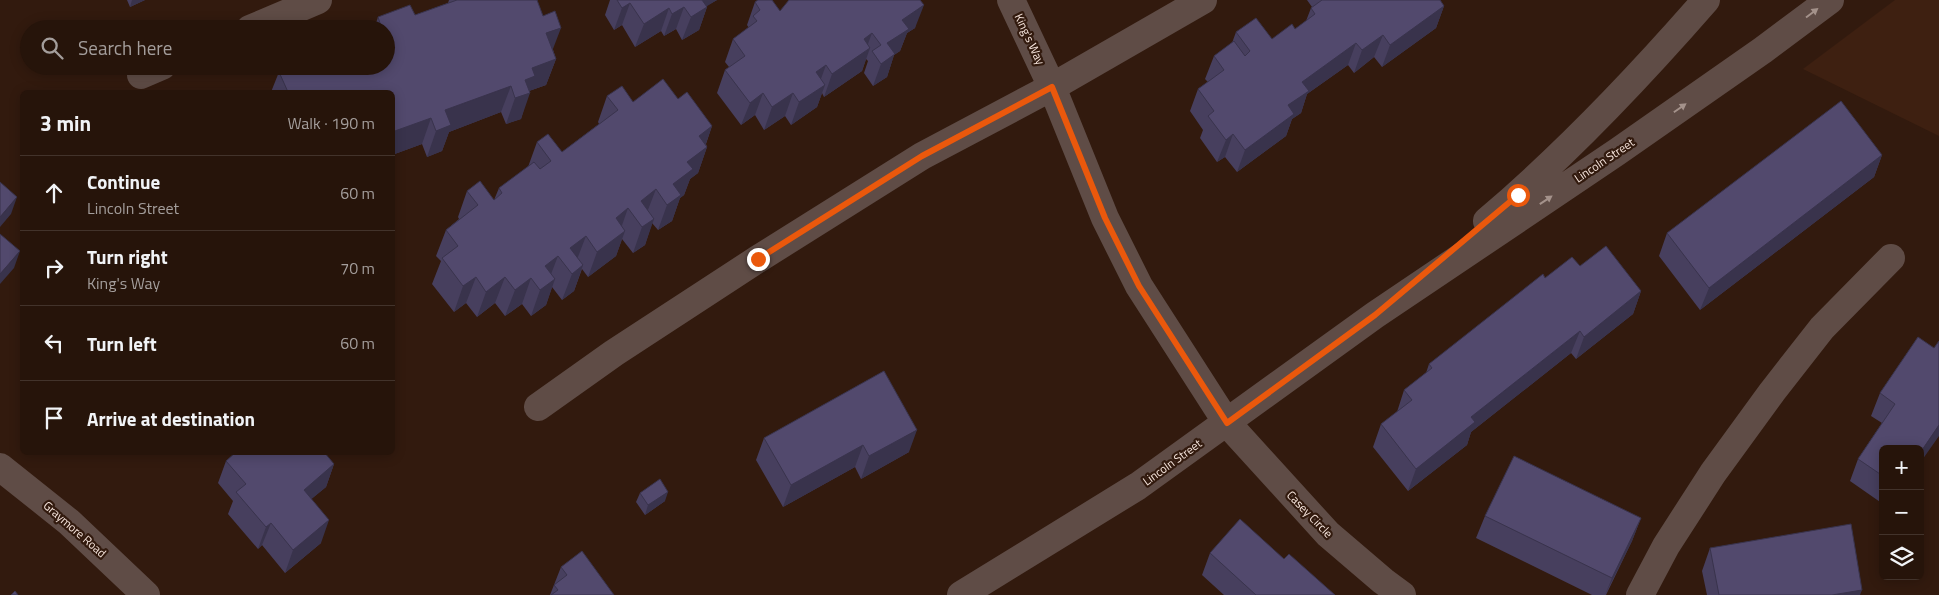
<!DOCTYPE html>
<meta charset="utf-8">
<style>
:root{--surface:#26140a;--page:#2e1d13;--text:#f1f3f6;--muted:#a49e9c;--line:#42332b}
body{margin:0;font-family:"Titillium Web",sans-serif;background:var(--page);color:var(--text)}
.controls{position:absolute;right:15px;bottom:15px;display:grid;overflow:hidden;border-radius:8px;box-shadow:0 2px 12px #0003}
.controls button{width:45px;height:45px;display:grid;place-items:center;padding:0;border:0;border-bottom:1px solid var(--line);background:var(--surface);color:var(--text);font:25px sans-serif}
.stop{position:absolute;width:15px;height:15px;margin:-11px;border:4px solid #ea580c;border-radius:50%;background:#fff}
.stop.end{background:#ea580c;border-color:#fff;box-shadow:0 1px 5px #0008}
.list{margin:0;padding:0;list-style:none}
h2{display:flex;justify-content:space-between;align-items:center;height:65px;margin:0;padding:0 20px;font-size:21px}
h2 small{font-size:16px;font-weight:400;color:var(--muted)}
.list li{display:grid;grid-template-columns:32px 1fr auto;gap:15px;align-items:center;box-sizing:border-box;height:75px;padding:0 20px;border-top:1px solid var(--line)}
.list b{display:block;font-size:19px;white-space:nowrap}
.list p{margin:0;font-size:16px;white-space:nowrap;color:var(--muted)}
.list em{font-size:16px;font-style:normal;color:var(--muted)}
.icon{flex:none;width:28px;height:28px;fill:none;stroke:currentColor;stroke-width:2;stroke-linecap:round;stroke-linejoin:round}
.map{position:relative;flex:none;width:1939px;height:595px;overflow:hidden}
.search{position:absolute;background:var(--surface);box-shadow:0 2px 12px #0003;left:20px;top:20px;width:375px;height:55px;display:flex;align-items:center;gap:12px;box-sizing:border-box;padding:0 18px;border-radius:28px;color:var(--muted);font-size:19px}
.panel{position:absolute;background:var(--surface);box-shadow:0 2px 12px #0003;left:20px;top:90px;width:375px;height:365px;border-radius:8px}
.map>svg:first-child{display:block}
</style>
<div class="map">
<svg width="1939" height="595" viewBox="0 0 1939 595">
<rect width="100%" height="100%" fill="#321a0e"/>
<path fill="#3e2011" d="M1895 0H1939V136L1803 69Z"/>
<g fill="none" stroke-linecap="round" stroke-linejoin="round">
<path stroke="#5f4c46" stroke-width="28" d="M1011 0 1052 87 1105 218 1139 286 1227 423 1328 534 1383 581 1402 595
M250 29 318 0
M141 75 162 66
M1487 221C1566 154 1638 78 1706 0
M538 407 614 353 758 259 922 156 1052 87 1203 0
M0 467 69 522 146 595
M961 595 1138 486 1375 315 1617 152 1763 50 1830 0
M1640 595 1666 546 1713 473 1772 392 1822 328 1891 258"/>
</g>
<path fill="#473f5e" d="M127 0H145L130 7Z
M449 0H537L556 59 546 85 529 91 521 119 506 124 501 112 449 132 442 151 427 157 422 144 392 155V92H271L279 72 288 68 289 66H386V29H374L378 17 415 15 448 3Z
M610 0H717L706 6 707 7 699 30 682 40 676 29 664 36 661 31 635 47 622 25 614 30 605 15Z
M1307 0H1440L1444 6 1436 28 1382 67 1374 57 1354 73 1348 65 1307 94 1301 113 1292 119 1286 136 1237 172 1225 157 1217 162 1200 138 1203 130 1190 111 1198 89 1208 82 1205 79 1214 56 1232 43 1236 32 1272 39 1295 29 1306 21 1311 8 1312 7Z
M920 1 915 28 907 33 900 51 894 55 887 77 873 86 864 73 868 61 866 59 862 71 824 97 822 93 817 107 791 125 785 116 764 130 755 115 741 125 717 93 725 70 729 67 725 62 733 39 749 28 747 25 755 2 780 11Z
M607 96 633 102 678 99 712 126 706 144 707 147 698 173 690 179 684 195 680 198 672 221 658 230 652 223 645 245 633 253 622 239 616 256 588 277 582 269 574 291 562 300 552 287 546 305 531 316 522 304 505 316 495 303 477 317 466 303 454 312 432 284 441 261 436 256 446 230 459 219 458 217 467 191 494 200 499 188 528 167 537 142 562 152 599 124 598 122Z
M1882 155 1874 177 1700 310 1659 256 1667 233Z
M1580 266 1641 291 1633 314 1576 359 1571 353 1471 432 1467 445 1408 491 1373 447 1381 424 1397 412 1404 390 1426 373 1429 364 1545 278Z
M1918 337 1883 449V504L1850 481 1858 459 1882 423 1871 416 1880 393Z
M884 371 909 452 861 479 855 467 783 507 756 460 764 438Z
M278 454 334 464 326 487 311 499 321 543 285 573 262 545 258 549 228 514 233 501 218 483 226 461Z
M640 493 665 501 645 515 636 502Z
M1485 516 1641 518 1632 541 1606 595H1592L1476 538Z
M1710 548 1860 595H1707L1702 571Z
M1210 553 1284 559 1335 595H1224L1202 575Z
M561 567 614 595H550Z"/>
<path fill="#39334c" d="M132 0H145L130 7Z
M703 0H717L699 11Z
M630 3 622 25 614 30 622 8Z
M924 5 915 28 907 33 900 51 894 55 887 77 873 86 881 64 887 43 902 20Z
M1444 6 1436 28 1382 67 1390 45Z
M684 7 676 29 664 36 672 14Z
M707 7 699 30 682 40 691 17Z
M669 8 661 31 635 47 644 24Z
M561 28 551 54 546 33Z
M872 33 865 52 870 48 862 71 824 97 832 74 864 39Z
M1383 35 1374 57 1354 73 1362 50Z
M1356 43 1348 65 1307 94 1301 113 1292 119 1286 136 1237 172 1245 150 1302 82Z
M556 59 546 85 529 91 530 93 521 119 506 124 515 98 532 68Z
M826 65 818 87 816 72Z
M825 85 817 107 791 125 799 102Z
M511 86 501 112 449 132 442 151 427 157 436 131 445 110Z
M763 93 755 115 741 125 750 103Z
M793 93 785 116 764 130 772 107Z
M431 118 422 144 392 155V132Z
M712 126 704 149 707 147 698 173 690 179 684 195 680 198 672 221 658 230 667 205 673 184 687 162 699 136Z
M1233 134 1225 157 1217 162 1226 140Z
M1882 155 1874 177 1700 310 1709 288Z
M656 189 646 215 641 201Z
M17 197 11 214 0 227V217Z
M628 208 619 234 616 218Z
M654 219 645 245 633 253 642 227Z
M625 231 616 256 588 277 597 252Z
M586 236 576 262 570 248Z
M20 251 14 268 0 284V274Z
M558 256 548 282 545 266Z
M583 265 574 291 562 300 572 274Z
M476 277 466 303 454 312 463 286Z
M505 277 495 303 477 317 486 292Z
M531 278 522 304 505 316 515 290Z
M555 279 546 305 531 316 540 290Z
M1641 291 1633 314 1576 359 1584 337Z
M1580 331 1571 353 1471 432 1467 445 1408 491 1416 469 1471 417Z
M1939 425V436L1920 463V453Z
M917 430 909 452 861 479 869 456Z
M863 445 855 467 783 507 791 485Z
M334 464 326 487 296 512 304 490Z
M668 492 665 501 645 515 648 505Z
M1641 518 1632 541 1605 595 1612 578Z
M329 520 321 543 285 573 293 550Z
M271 523 262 545 258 549 266 527Z
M1862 590 1860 595H1832Z"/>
<path fill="#52496d" stroke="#39334c" d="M457 0H537L543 16 555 11 561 28 546 33 556 59 532 68 535 76 525 80 530 93 515 98 511 86 445 110 451 125 436 131 431 118 392 132V92H288L279 72 292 66H386V29H382L378 17 410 5 415 15Z
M617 0H702L707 7 691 17 684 7 672 14 669 8 644 24 630 3 622 8Z
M758 0H772L780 11 789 0H920L924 5 902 20 909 29 887 43 895 54 881 64 872 51 881 45 872 33 864 39 870 48 832 74 826 65 816 72 825 85 799 102 793 93 772 107 763 93 750 103 725 70 745 56 733 39 757 21 753 16 760 10 755 2Z
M1322 0H1440L1444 6 1390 45 1383 35 1362 50 1356 43 1302 82 1309 91 1288 105 1294 114 1245 150 1233 134 1226 140 1208 116 1214 111 1198 89 1224 70 1214 56 1234 41 1245 56 1250 51 1236 32 1256 18 1272 39 1292 24 1295 29 1315 14 1311 8Z
M663 79 678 99 687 92 712 126 699 136 707 147 687 162 693 169 673 184 681 195 667 205 656 189 641 201 654 219 642 227 628 208 616 218 625 231 597 252 586 236 570 248 583 265 572 274 558 256 545 266 555 279 540 290 531 278 515 290 505 277 486 292 476 277 463 286 442 258 458 246 446 230 478 205 467 191 480 181 494 200 502 193 499 188 534 162 540 169 551 161 537 142 548 134 562 152 618 110 607 96 622 86 633 102Z
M1841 101 1882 155 1709 288 1667 233Z
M0 182 17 197 0 217Z
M0 234 20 251 0 274Z
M1606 246 1641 291 1584 337 1580 331 1471 417 1475 422 1416 469 1381 424 1412 400 1404 390 1432 368 1429 364 1543 274 1545 278 1572 257 1580 266Z
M1918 337 1934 348 1939 341V425L1920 453V449H1883V476L1858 459 1895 404 1880 393Z
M884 371 917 430 869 456 863 445 791 485 764 438Z
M236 452H277L278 454 280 452H324L334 464 304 490 329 520 293 550 271 523 266 527 236 492 246 484 226 461Z
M1514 456 1641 518 1612 578 1485 516Z
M660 479 668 492 648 505 640 493Z
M1240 519 1284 559 1289 554 1335 595H1256L1210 553Z
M1851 524 1862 590 1832 595H1719L1710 548Z
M582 551 614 595H551L558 590 554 585 567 575 561 567Z
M15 591 18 595H11Z"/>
<defs><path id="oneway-solid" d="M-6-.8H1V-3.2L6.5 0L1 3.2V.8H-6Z" transform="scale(1.25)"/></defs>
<g fill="#a4928b">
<use href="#oneway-solid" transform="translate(1812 13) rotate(-37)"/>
<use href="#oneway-solid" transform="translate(1680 108) rotate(-35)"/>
<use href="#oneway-solid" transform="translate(1546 200) rotate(-34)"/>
</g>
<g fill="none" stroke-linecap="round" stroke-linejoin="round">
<path stroke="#ea580c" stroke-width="6" d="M758 259 922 156 1052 87 1105 218 1139 286 1227 423 1375 315 1518 195"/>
</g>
<g text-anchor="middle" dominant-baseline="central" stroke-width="4.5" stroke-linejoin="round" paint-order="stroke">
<g font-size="12" fill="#f8e7df" stroke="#321a0e">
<text transform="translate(1030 39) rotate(65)">King's Way</text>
<text transform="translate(1604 160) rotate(-34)">Lincoln Street</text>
<text transform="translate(1172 462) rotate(-36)">Lincoln Street</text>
<text transform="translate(1310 514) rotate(46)">Casey Circle</text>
<text transform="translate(75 529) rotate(41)">Graymore Road</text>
</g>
</g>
</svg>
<div class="controls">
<button>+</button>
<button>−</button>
<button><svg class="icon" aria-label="layers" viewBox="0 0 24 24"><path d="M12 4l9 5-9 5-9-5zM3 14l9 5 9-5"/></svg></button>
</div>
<div class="stop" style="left:1518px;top:195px"></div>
<div class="stop end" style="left:758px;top:259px"></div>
<div class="search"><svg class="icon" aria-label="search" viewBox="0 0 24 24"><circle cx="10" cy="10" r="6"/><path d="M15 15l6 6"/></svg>Search here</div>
<section class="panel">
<h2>3 min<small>Walk · 190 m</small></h2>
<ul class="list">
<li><svg class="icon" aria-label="ahead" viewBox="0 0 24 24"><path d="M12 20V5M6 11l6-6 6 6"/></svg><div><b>Continue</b><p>Lincoln Street</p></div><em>60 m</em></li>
<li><svg class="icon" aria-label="right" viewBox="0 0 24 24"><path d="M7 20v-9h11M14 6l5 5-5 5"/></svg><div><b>Turn right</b><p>King's Way</p></div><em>70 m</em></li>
<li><svg class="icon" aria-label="left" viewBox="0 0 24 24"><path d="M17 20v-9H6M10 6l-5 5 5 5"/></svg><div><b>Turn left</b></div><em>60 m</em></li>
<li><svg class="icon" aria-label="arrive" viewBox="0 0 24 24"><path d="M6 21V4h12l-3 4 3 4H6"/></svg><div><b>Arrive at destination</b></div></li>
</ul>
</section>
</div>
